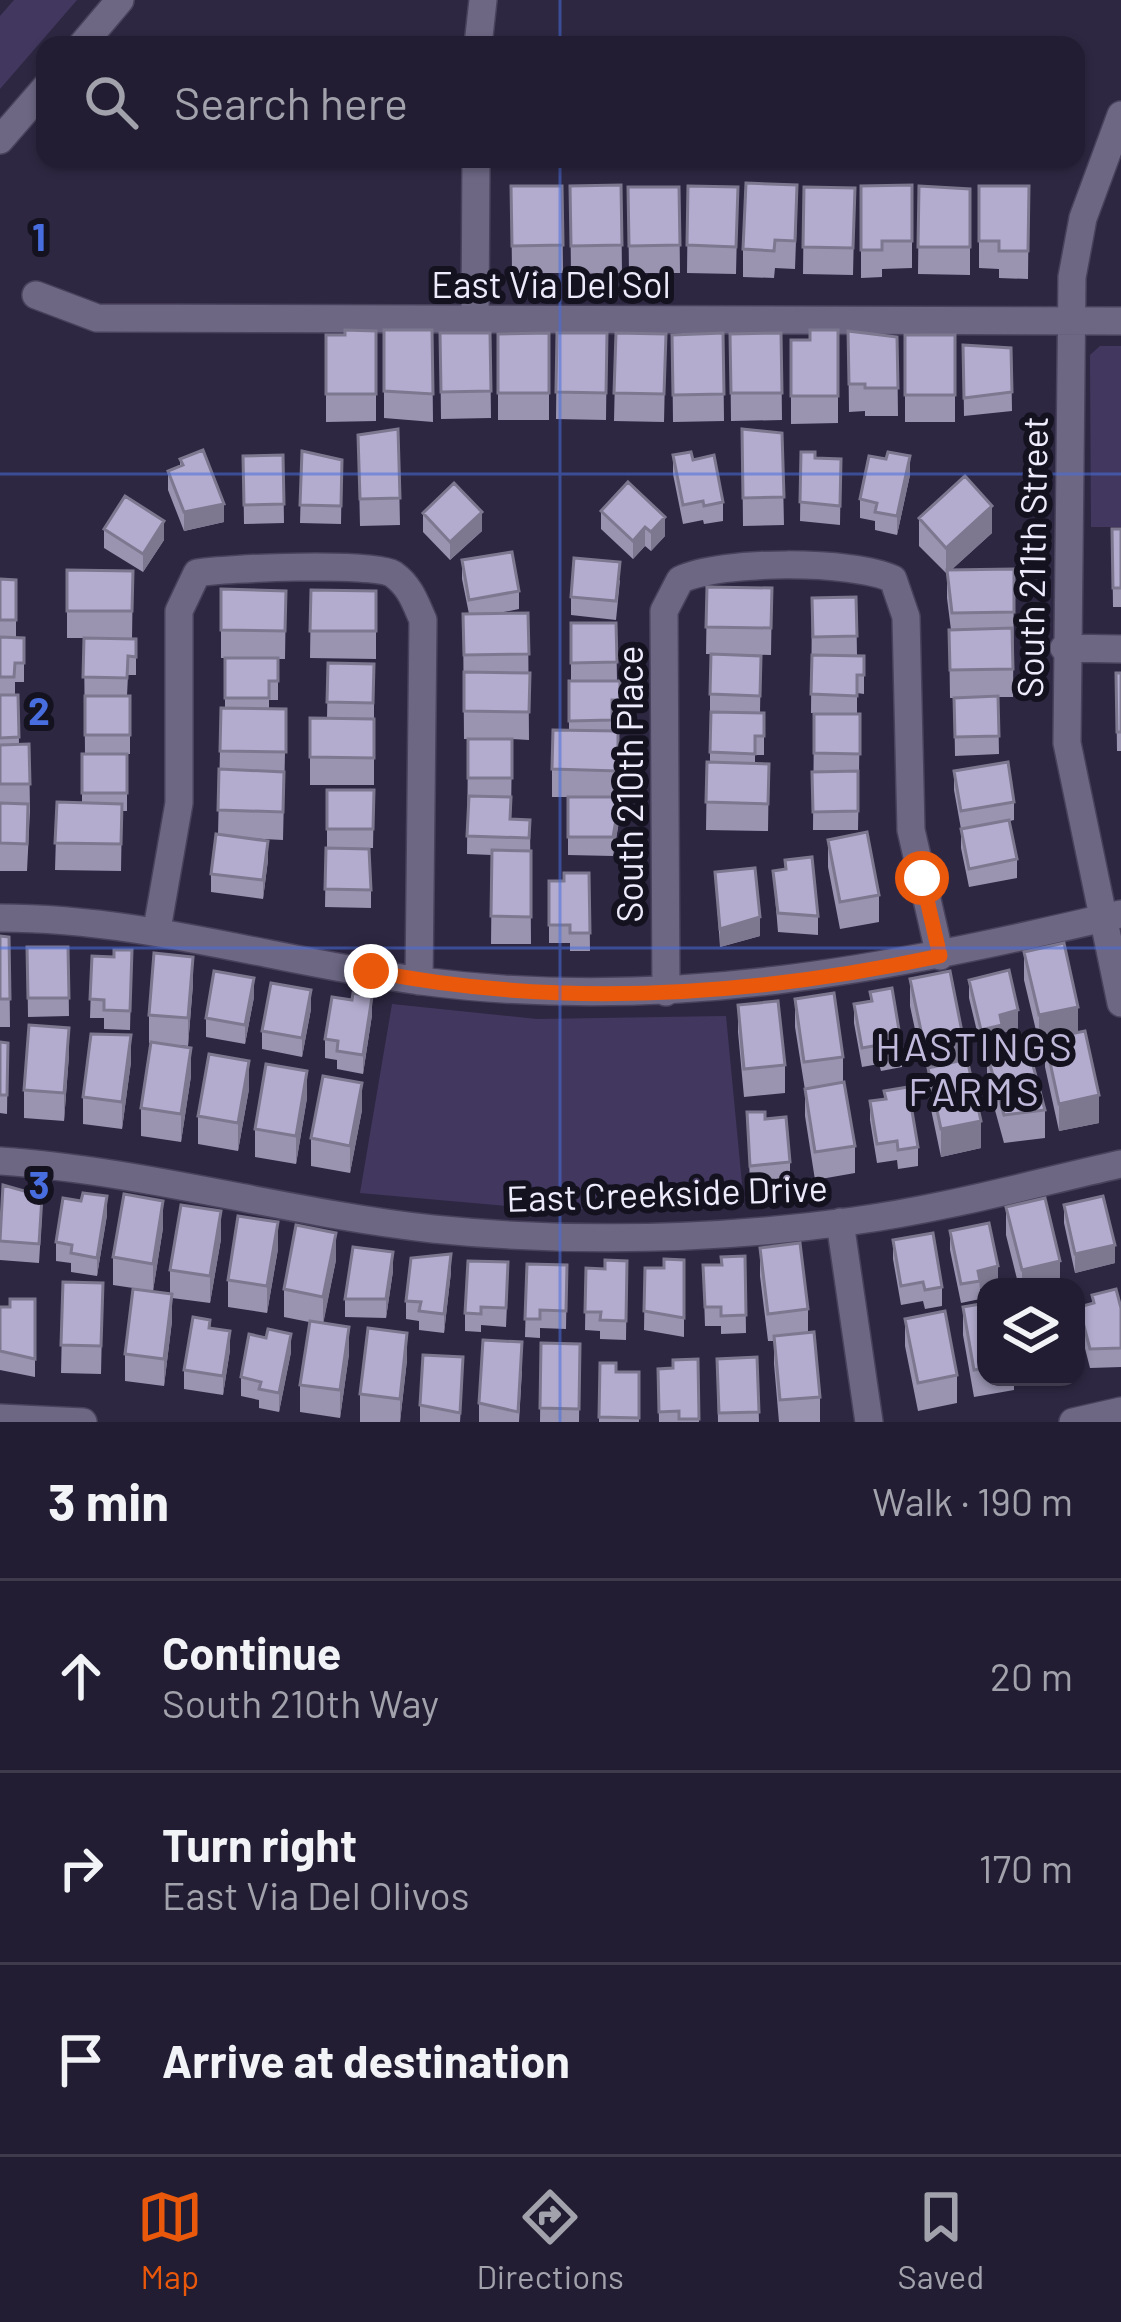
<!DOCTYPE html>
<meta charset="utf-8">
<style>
:root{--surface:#221d32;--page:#2e2a3e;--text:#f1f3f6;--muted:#a2a2ac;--line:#3f3b4d;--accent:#ea580c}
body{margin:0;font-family:Barlow,sans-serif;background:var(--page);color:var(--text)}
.controls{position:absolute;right:36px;bottom:36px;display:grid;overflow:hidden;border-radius:24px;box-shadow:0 3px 9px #0004}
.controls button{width:108px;height:108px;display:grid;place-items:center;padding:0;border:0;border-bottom:3px solid var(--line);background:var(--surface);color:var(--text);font:60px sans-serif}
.stop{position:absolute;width:36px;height:36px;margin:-27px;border:9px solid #ea580c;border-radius:50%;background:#fff}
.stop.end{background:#ea580c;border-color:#fff;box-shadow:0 3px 12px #0008}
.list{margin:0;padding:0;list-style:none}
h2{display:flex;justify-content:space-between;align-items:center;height:156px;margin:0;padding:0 48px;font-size:51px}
h2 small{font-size:39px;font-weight:400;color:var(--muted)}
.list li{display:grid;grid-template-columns:78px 1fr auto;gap:36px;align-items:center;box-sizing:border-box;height:192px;padding:0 48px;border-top:3px solid var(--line)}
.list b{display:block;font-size:45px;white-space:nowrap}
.list p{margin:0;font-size:39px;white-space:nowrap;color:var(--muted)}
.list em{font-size:39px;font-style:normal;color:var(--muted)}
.icon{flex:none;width:66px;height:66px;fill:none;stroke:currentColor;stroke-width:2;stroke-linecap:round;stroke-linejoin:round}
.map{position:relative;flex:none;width:1121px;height:1422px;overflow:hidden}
.search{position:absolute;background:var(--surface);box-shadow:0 3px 9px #0004;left:36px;right:36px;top:36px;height:132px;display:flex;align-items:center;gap:30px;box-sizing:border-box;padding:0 42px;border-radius:24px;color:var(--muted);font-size:45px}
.sheet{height:732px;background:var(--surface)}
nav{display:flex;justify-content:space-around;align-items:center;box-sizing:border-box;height:168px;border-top:3px solid var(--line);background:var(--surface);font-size:33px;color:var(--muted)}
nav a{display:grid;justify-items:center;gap:6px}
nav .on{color:var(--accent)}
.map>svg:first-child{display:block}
</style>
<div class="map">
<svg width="1121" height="1422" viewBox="0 0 1121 1422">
<rect width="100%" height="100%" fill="#2e2742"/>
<path fill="#42385f" d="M14 0H77L0 89V16Z
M1100 346H1121V527H1091L1090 355Z
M392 1004 537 1019 726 1016 744 1205 554 1210 360 1193Z"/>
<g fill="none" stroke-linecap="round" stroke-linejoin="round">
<defs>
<path id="street" d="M82 45 120 0
M478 45 483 0
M1121 115 1083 218 1072 277 1067 743 1121 1003
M0 140 45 88
M36 295 97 318 1121 321
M475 319 476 159
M1064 648 1121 649
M0 918C145 918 279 962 421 981 665 1013 884 970 1121 914
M157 929 179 803V611L197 573C226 568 373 562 393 574 410 586 415 602 423 620L419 981
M666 992 664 611 680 580C721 560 852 560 893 579L906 617 911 830 940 956
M0 1161C146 1171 288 1213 433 1229 572 1243 715 1240 853 1221 943 1209 1032 1184 1121 1164
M840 1222 869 1422
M0 1418 83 1422
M1073 1422 1121 1411"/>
</defs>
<use href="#street" stroke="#49425c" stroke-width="30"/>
<use href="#street" stroke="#6d6784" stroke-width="27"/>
</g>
<path fill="#9a94b1" d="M621 185 622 273 571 274 570 186Z
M912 185V268L882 269V277L861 278V186Z
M511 186H562L563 273H512Z
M688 186 738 187 736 274 687 273Z
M919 186 970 189V275L918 274Z
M979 186H1029L1028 279 999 278V269L979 268Z
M628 187H679L680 273H629Z
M804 187 855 188 853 275 803 274Z
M797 213 795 269 775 268 774 278 743 277V249Z
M384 330H432L433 422 384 418Z
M838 330V423L791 424V340H810Z
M376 331V421L326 422V335H345Z
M848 331 897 337 898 416H865V411L849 412Z
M440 333H490L491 418 441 419Z
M549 333V420H498V334Z
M557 333H607L606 420 556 419Z
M616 333 666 334 664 422 614 421Z
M723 333 724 421 673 422 672 335Z
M781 333 782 420 731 421 730 334Z
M905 335H955V422H905Z
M963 345 1011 348 1012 411 964 416Z
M398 429 400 525 360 526 358 435Z
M742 429 782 433 784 525 743 526Z
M302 451 342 460 341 524 300 523Z
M801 452 815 458 841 459 840 525 800 521Z
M283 455 284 523 244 524 243 456Z
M673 455 693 460 723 502V521L704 524 703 520 683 524 673 474Z
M180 459 224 522 184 531 168 490V471L180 466Z
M910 475 897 535 875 530V521L860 518V499Z
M601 511 665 536 651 551 645 546 633 559 601 529Z
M423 513 482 531 450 560 423 532Z
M919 518 992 533 951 570 1014 569 1013 697H998L999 754 955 756 954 698H950L949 630H951L947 598V574L919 546Z
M104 529 164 540 143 572 104 548Z
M1112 529H1121V607H1113Z
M462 560 519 591V609L494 614 528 613 529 740 512 739 511 819 530 820 531 944H491L492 855 467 854 468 739H464L463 614H469L462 579Z
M67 570 133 571 132 639H136V675H128L127 696H130V754H85L84 638H67Z
M0 579 16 580V638H24V682H15V695H18L19 744H29L30 811 27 871H0Z
M620 580 616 620 571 615V597Z
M707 587 772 588 771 655 706 654Z
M221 589 286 591 285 659H278V700H269V709H286L283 840 247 838 268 860 263 899 211 892V874L218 835 221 708H225V658H221Z
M311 590 376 591V659L310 658Z
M856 597 857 655H827L864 656V694L857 693V714H860L858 830H813L814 714H846L811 713 812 598Z
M571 623H616L617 681H571Z
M761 656 760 713H764V755H755V763L769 764 768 831 706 830 707 762H710V694Z
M328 663 374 664V785H310V718H327Z
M1116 673H1121V751H1117Z
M569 681H620V718H612V731H618V797L620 816 613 856 568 855V797H552V769L569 730Z
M82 754H127V811H122L121 871 55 870 57 802 82 803Z
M954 771 1014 802V820L1010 821 1017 859V878L969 887 961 848V829L954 790Z
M327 790H374L373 848H327Z
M828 840 879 895V922L840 929 828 867Z
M326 848 371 890V908L325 907Z
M785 869 818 916V935L778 932 773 871Z
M715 872 760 936 720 947Z
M589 873 590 951H570V943H549V881H564Z
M0 936 9 937 10 1027H0Z
M27 947H68L69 1016 28 1017Z
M132 950 130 1030 104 1029V1018H90L92 956 114 957Z
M1024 952 1078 1032 1099 1123 1059 1131 1045 1067V1041L1039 1043 1024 980Z
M910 979 962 1059 923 1067 910 1006Z
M969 980 1018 1029 1002 1033V1043L981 1048 969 998Z
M193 984 188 1046 163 1044 191 1076 181 1142 141 1136V1108L151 1043H149V1015Z
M870 992 902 1048V1067L881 1071 879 1064 862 1067 854 1023V1004L870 1001Z
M254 997 245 1044 206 1037V1018Z
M795 999 843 1057V1082L855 1146V1173L815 1180 805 1116V1090L795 1027Z
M738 1005 785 1065V1093L744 1097 738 1032Z
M311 1009 302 1057 262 1049V1031Z
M372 1015 363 1074 337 1069V1060L325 1058V1039Z
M0 1042 8 1043 7 1114 0 1113Z
M987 1054 1045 1110V1138L1004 1143 987 1081Z
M69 1055 64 1121 24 1118V1090Z
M131 1062 122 1129 83 1124V1097Z
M928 1068 981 1148 941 1157 928 1095Z
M249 1089 238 1151 198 1144V1116Z
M884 1091 918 1147V1166L898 1169 897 1160 877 1163 870 1120V1101L884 1099Z
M307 1098 296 1164 255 1157V1129Z
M362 1110 350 1173 311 1166V1138Z
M747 1112 790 1162V1180L750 1184Z
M1064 1205 1115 1263 1075 1273 1064 1223Z
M1006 1207 1060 1287H1019L1006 1235Z
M42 1214 39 1263 0 1260V1235Z
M107 1215 97 1276 71 1272V1263L56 1261V1242Z
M163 1228 153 1291 170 1293V1270L221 1239 210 1303 172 1298V1321L164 1386 125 1381V1354L153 1291 113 1285V1257Z
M950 1231 998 1285 980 1289V1299L961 1303 950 1250Z
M893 1240 942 1287V1306L925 1309 923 1301 901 1305 893 1259Z
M760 1248 808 1309V1333L820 1397V1422H779L774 1364V1341H768L760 1276Z
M278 1249 267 1313 228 1307V1280Z
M745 1256 746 1333 721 1334V1326H705L703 1265H722Z
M336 1260 323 1323 349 1354 340 1418 300 1412V1385L309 1322 284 1317V1289Z
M684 1260V1337L644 1330 645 1268H664Z
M627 1261 626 1340 600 1339V1331L585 1330 586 1268 605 1269Z
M527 1264 567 1265 566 1329 540 1328V1338L525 1337Z
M393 1271 386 1318 345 1317V1299Z
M451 1272 444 1333 419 1330V1321L406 1319V1301Z
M508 1280 506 1327 481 1325V1332L465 1331V1313Z
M63 1282 103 1283 101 1374 61 1373Z
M1092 1295 1121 1308V1367L1090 1368 1079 1325V1307L1092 1304Z
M35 1299V1377L0 1370V1307H10Z
M986 1303V1377H1014V1390L974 1397 963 1335V1307Z
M905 1319 957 1375V1403L918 1411 905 1346Z
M210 1328 230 1350 223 1395 184 1389V1370Z
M541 1343 580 1344 579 1422H540Z
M291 1352 279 1412 259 1408V1400L241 1396V1377Z
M757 1357 759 1422H718L717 1359Z
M698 1359 699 1422H659L658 1369 673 1368Z
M407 1360 400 1422H360V1394Z
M600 1363 616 1372H639V1422H599Z
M522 1370 519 1422H479V1403Z
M463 1376 460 1422H420V1405Z"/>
<path fill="#7d7890" d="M910 456V475L897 535V516Z
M224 504V522L184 531V512Z
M992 506V533L946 575V548Z
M482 512V531L450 560V542Z
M665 517V536L651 551V532Z
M164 521V540L143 572V554Z
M645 527V546L633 559V541Z
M620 797V816L613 856V837Z
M268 841V860L263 899V880Z
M760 917V936L720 947V929Z
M193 957V984L188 1046V1018Z
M254 978V997L245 1044V1025Z
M311 990V1009L302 1057V1038Z
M372 997V1015L363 1074V1055Z
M1078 1007V1034L1039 1043V1015Z
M1018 1010V1029L1002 1033V1043L981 1048V1030L1000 1015Z
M69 1028V1055L64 1121V1093Z
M962 1032V1059L923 1067V1040Z
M131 1035V1062L122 1129V1102Z
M191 1048V1076L181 1142V1114Z
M249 1061V1089L238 1151V1123Z
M307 1071V1098L296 1164V1136Z
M362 1083V1110L350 1173V1146Z
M1099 1095V1123L1059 1131V1104Z
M981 1121V1148L941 1157V1129Z
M107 1196V1215L97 1276V1258Z
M163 1201V1228L153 1291V1264Z
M221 1211V1239L210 1303V1276Z
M278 1222V1249L267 1313V1286Z
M336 1233V1260L323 1325V1297Z
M1115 1245V1263L1075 1273V1254Z
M393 1252V1271L386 1318V1299Z
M451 1254V1272L444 1333V1314Z
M1060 1261V1287H1022V1270Z
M998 1266V1285L980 1289 978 1271Z
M172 1294V1321L164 1386V1359Z
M349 1327V1354L340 1418V1390Z
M230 1331V1350L223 1395V1376Z
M407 1333V1360L400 1422V1399Z
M291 1334V1352L279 1412V1393Z
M1034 1377H1066L1034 1385Z"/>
<path fill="#b3acce" stroke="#7d7890" stroke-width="3" d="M746 183 797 185 795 241 775 240 774 251 743 249Z
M621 185 622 245 571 246 570 186Z
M912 185V241H882V250H861V186Z
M511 186H562L563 245 512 246Z
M688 186 738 187 736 247 687 245Z
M919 186 970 189V247H918Z
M979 186H1029L1028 251H999V241H979Z
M628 187H679L680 245 629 246Z
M804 187 855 188 853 248 803 247Z
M345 330 376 331V394H326V335H345Z
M384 330H432L433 394 384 391Z
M810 330H838V396H791V340H810Z
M848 331 897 337 898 388H865V384H849Z
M440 333H490L491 391 441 392Z
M549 333V393H498V334Z
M557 333H607L606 393 556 392Z
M616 333 666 334 664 394 614 393Z
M723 333 724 394 673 395 672 335Z
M781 333 782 393H731L730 334Z
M905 335H955V395H905Z
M963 345 1011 348 1012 392 964 398Z
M398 429 400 498 360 499 358 435Z
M742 429 782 433 784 497 743 498Z
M203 450 224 504 184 512 168 471 183 465 180 459Z
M302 451 342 460 341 506 300 505Z
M691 452 693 460 714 455 723 502 704 506 703 501 683 505 673 455Z
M801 452H815V458L841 459 840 506 800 502Z
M888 452 910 456 897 516 875 512 877 503 860 499 869 456 886 459Z
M283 455 284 504 244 505 243 456Z
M965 476 992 506 946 548 919 518Z
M628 482 665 517 651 532 645 527 633 541 601 511Z
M454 483 482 512 450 542 423 513Z
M125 496 164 521 143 554 104 529Z
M1112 529H1121V588H1113Z
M512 552 519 591 469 600 462 560Z
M574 558 620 562 616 601 571 597Z
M1014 569V612L952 613 947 570Z
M67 570 133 571 132 611H67Z
M0 579 16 580V620H0Z
M707 587 772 588 771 628 706 627Z
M221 589 286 591 285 631 221 630Z
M311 590 376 591V631H310Z
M856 597 857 636 813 637 812 598Z
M528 613 529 654 464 655 463 614Z
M571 623H616L617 662 571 663Z
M1012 628 1013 669 950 670 949 630Z
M0 637 24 638V663H15L14 677H0Z
M84 638 136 639V657L128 656 127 678 83 677Z
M711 654 761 656 760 696 710 694Z
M812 655 864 656V675H857V696L811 694Z
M225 658H278V681H269V698H225Z
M328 663 374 664 373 703 327 702Z
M464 672 530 673 529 712 464 711Z
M1116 673H1121V732H1117Z
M569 681H620V700H612V720L569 721Z
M0 695H18L19 737 0 738Z
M85 696H130V735H85Z
M998 696 999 736 955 737 954 698Z
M221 708 286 709V752L220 751Z
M711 712 764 713V736H755V754L710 752Z
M814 714H860V754L814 753Z
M310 718 374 719V758L310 757Z
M553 730 618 731V771L552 769Z
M468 739H512V778H468Z
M29 744 30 784H0V745Z
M82 754H127V793H82Z
M707 762 769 764 768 804 706 802Z
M1008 762 1014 802 961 811 954 771Z
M219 769 284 772 283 812 218 810Z
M858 771V811L813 812 812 772Z
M327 790H374L373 829H327Z
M469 796 511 797 510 819 530 820 529 838 467 836Z
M568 797H620L613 837H568Z
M57 802 122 804 121 844 55 843Z
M0 803 28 804 27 844 0 843Z
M1009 820 1017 859 969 869 961 829Z
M867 832 879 895 840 902 828 840Z
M216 834 268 841 263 880 211 874Z
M326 848 369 849 371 890 325 889Z
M492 850 531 851V917L491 916Z
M812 857 818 916 778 913 773 871 786 869 785 860Z
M755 868 760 917 720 929 715 872Z
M564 873H589L590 933H570V925H549V881H564Z
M0 936 9 937 10 999H0Z
M1064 943 1078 1007 1039 1015 1024 952Z
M27 947H68L69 998H28Z
M114 950H132L130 1011 104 1010V1000L90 999 92 956 114 957Z
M154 953 193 957 188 1018 149 1015Z
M1009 970 1018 1010 1000 1015 1002 1025 981 1030 969 980Z
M214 971 254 978 245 1025 206 1018Z
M950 971 962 1032 923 1040 910 979Z
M271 983 311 990 302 1038 262 1031Z
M892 988 902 1048 881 1052 879 1045 862 1048 854 1004 872 1001 870 992Z
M353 993 372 997 363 1055 337 1051 338 1041 325 1039 332 997 352 1000Z
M834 993 843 1057 804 1062 795 999Z
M778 1001 785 1065 744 1069 738 1005Z
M29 1025 69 1028 64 1093 24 1090Z
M1085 1031 1099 1095 1059 1104 1045 1039Z
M91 1034 131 1035 122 1102 83 1097Z
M0 1042 8 1043 7 1095H0Z
M151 1042 191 1048 181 1114 141 1108Z
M1027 1043 1045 1110 1004 1115 987 1054Z
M209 1054 249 1061 238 1123 198 1116Z
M967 1059 981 1121 941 1129 928 1068Z
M266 1064 307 1071 296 1136 255 1129Z
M323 1076 362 1083 350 1146 311 1138Z
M844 1082 855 1146 815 1152 805 1089Z
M908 1087 918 1147 898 1150 897 1141 877 1144 870 1101 886 1099 884 1091Z
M747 1112H765V1119L786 1117 790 1162 750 1166Z
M3 1185 42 1196 39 1244 0 1241Z
M83 1193 107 1196 97 1258 71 1253 72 1245 56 1242 63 1198 81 1201Z
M124 1194 163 1201 153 1264 113 1257Z
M1103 1196 1115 1245 1075 1254 1064 1205Z
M1045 1198 1060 1261 1022 1270 1006 1207Z
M181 1205 221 1211 210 1276 170 1270Z
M238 1216 278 1222 267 1286 228 1280Z
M989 1223 998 1266 978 1271 980 1281 961 1284 950 1231Z
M296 1225 336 1233 323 1297 284 1289Z
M933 1233 942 1287 925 1290 923 1282 901 1286 893 1240Z
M800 1243 808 1309 768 1314 760 1248Z
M353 1247 393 1252 386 1299H345Z
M451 1254 444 1314 419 1311 421 1302 406 1301 411 1258Z
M745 1256 746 1315 721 1316V1307H705L703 1265H722L721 1257Z
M664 1259 684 1260V1318L644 1311 645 1268H664Z
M605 1260 627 1261 626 1321 600 1320 601 1312H585L586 1268 605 1269Z
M468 1261 508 1262 506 1308 481 1307V1314L465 1313Z
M527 1264 567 1265 566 1311 540 1310V1319H525Z
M63 1282 103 1283 101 1346 61 1345Z
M133 1289 172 1294 164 1359 125 1354Z
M1116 1289 1121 1308V1348L1090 1349 1079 1307 1094 1303 1092 1295Z
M10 1299H35V1359L0 1351V1307H10Z
M986 1303V1368L974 1370 963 1307Z
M945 1311 957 1375 918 1383 905 1319Z
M193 1317 210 1320 209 1328 230 1331 223 1376 184 1370Z
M310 1321 349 1327 340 1390 300 1385Z
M368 1328 407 1333 400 1399 360 1394Z
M268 1329 291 1334 279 1393 259 1389 261 1382 241 1377 249 1334 266 1338Z
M814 1332 820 1397 780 1400 774 1336Z
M483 1340 522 1342 518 1412 479 1403Z
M541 1343 580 1344 579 1409 540 1408Z
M423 1355 463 1357 460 1413 420 1405Z
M757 1357 759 1412 719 1413 717 1359Z
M698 1359 699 1419H679V1411L659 1412 658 1369 673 1368V1360Z
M600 1363H616V1372H639V1418L599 1417Z"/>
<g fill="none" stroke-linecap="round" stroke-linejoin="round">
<path stroke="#ea580c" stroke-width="15" d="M371 971C559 1009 753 996 940 956L922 878"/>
</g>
<path fill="none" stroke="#476ddf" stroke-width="3" stroke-opacity="0.55" d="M560 0V45M560 159V1422M0 474H1121M0 948H1121"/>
<g text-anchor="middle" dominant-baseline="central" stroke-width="12" stroke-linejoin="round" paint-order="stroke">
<g font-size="36" fill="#eeebfd" stroke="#15121f">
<text x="551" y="283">East Via Del Sol</text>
<text transform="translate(1031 557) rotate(-89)">South 211th Street</text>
<text transform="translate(628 784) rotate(-90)">South 210th Place</text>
<text transform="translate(667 1192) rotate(-2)">East Creekside Drive</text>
</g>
<g font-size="39" letter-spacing="3" fill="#c2badd" stroke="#15121f">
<text x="975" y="1045">HASTINGS<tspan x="975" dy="45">FARMS</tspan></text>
</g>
</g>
<g font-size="39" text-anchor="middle" font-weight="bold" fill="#476ddf" stroke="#15121f" stroke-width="12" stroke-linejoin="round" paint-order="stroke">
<text x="39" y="251">1</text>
<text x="39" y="725">2</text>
<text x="39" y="1199">3</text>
</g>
</svg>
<div class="controls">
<button><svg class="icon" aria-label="layers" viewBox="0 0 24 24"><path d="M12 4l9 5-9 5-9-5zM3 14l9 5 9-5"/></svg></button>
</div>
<div class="stop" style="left:922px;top:878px"></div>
<div class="stop end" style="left:371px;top:971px"></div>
<div class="search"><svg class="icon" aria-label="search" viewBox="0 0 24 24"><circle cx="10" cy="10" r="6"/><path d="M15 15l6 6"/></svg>Search here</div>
</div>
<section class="sheet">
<h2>3 min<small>Walk · 190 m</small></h2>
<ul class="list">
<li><svg class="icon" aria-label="ahead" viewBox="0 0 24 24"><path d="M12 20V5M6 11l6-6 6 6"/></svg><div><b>Continue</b><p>South 210th Way</p></div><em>20 m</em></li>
<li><svg class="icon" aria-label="right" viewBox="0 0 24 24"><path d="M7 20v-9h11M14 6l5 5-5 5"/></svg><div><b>Turn right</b><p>East Via Del Olivos</p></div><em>170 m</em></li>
<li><svg class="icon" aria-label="arrive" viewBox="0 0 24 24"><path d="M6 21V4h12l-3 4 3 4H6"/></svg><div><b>Arrive at destination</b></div></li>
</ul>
</section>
<nav>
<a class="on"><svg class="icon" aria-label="map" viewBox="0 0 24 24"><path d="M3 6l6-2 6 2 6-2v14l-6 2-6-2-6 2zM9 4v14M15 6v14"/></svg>Map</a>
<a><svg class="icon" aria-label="directions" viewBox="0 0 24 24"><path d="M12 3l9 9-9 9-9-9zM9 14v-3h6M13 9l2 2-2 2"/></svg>Directions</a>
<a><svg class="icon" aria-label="saved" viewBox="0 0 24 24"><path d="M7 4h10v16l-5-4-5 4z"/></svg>Saved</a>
</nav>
